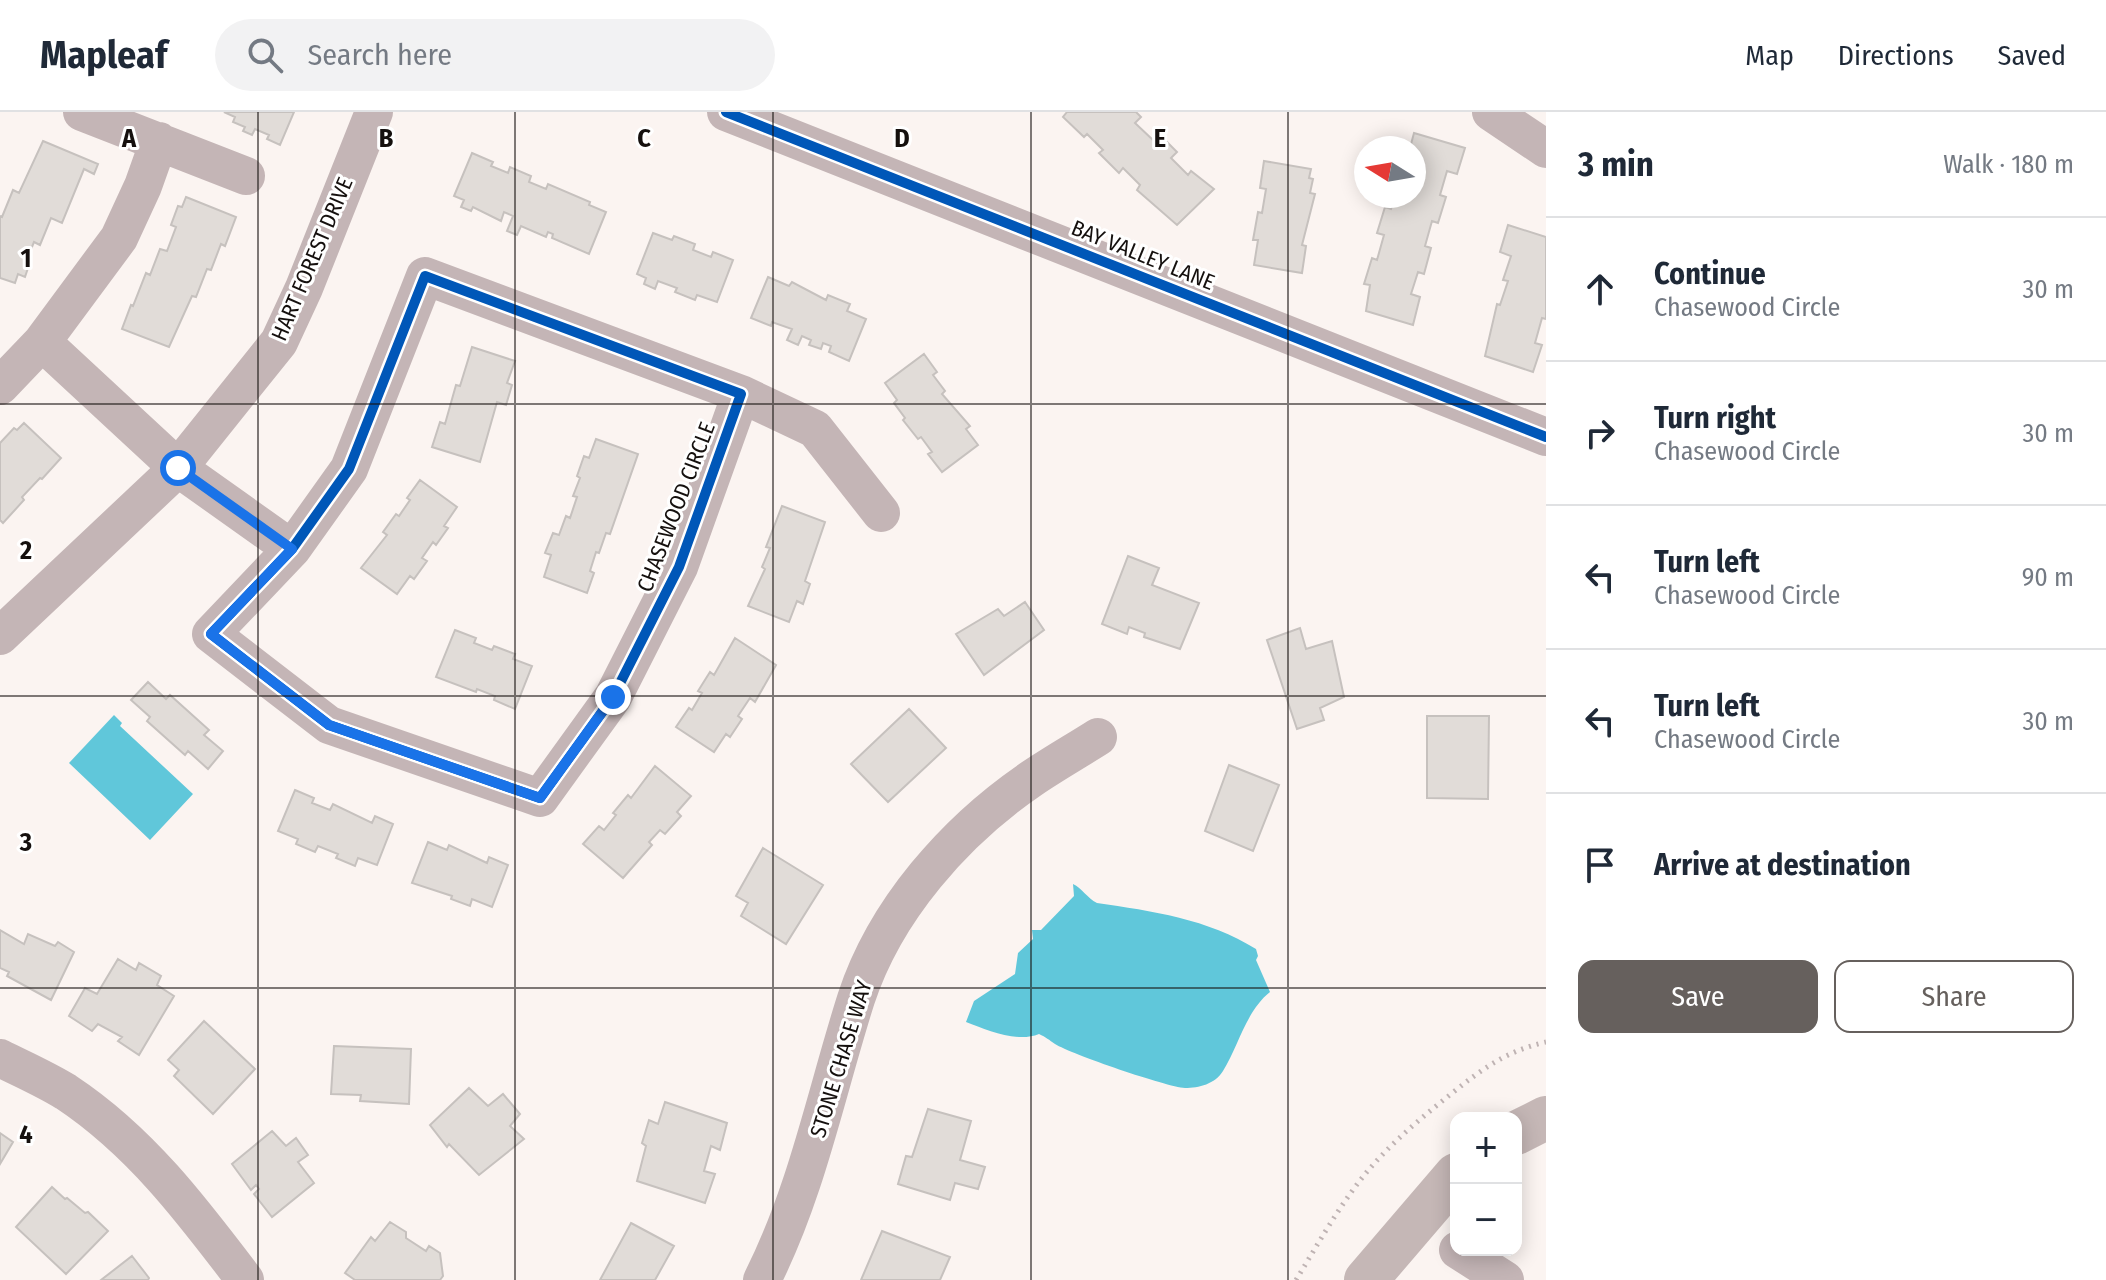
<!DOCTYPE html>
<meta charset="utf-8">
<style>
:root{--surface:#fff;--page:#f2f2f3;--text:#1f2937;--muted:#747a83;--line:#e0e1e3;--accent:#66605d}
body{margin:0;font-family:"Fira Sans Condensed",sans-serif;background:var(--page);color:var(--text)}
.controls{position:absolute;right:24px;bottom:24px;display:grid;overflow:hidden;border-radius:16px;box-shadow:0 4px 20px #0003}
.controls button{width:72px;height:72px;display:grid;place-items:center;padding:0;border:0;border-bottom:2px solid var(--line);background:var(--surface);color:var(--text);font:40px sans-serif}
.compass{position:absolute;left:1354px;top:24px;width:72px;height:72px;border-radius:50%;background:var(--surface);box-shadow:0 4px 20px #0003;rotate:281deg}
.stop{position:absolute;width:24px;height:24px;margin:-18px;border:6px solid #1a73e8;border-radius:50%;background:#fff}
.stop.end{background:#1a73e8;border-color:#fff;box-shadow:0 2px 8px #0008}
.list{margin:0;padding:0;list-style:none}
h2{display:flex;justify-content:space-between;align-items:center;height:104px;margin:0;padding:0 32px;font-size:34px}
h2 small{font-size:26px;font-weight:400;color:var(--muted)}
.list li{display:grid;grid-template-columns:52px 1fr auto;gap:24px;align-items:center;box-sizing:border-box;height:144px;padding:0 32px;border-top:2px solid var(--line)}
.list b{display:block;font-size:30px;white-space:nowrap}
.list p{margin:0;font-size:26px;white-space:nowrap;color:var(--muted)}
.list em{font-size:26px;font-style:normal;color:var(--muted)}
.actions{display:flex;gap:16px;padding:24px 32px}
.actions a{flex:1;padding:18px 0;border:2px solid var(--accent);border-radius:16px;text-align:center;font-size:28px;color:var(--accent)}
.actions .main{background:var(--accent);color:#fff}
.icon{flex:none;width:44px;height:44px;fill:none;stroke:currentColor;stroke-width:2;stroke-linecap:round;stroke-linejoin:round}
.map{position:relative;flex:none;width:1546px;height:1168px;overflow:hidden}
header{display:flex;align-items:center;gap:48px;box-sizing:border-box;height:112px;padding:0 40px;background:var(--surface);border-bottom:2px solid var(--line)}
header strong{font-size:38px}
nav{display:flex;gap:44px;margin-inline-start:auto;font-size:28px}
.search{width:560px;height:72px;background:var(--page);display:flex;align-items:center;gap:20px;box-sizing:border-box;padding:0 28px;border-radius:44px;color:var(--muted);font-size:30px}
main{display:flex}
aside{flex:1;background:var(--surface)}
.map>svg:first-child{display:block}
</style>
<header>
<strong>Mapleaf</strong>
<div class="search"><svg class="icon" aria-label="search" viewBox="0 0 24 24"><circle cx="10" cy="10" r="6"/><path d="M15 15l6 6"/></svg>Search here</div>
<nav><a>Map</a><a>Directions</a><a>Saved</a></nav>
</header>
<main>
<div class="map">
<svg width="1546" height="1168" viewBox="0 0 1546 1168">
<rect width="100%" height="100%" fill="#fbf4f1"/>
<path fill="#60c7da" d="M114 603 122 611 120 614 193 682 150 728 69 651Z
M1073 772C1082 776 1087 786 1097 791 1152 799 1208 807 1256 837L1258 844 1256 848 1270 880C1246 899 1239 933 1223 959 1215 972 1199 976 1185 976 1167 975 1071 942 1055 932 1049 928 1046 925 1039 922 1017 931 987 918 966 910L974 889 1015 862 1018 841 1033 827 1032 818H1041L1074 784Z"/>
<path fill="#e1dcd8" stroke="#c6c1be" stroke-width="2" d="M224 0H294L280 33 267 27 269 23 255 17 252 23 243 19 245 15 233 10 235 5Z
M1067 0H1136L1141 5 1135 11 1153 28 1159 22 1177 40 1171 46 1188 63 1191 59 1214 77 1177 113 1137 78 1140 73 1123 56 1119 61 1099 41 1103 38 1087 22 1084 25 1063 5Z
M1414 21 1465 36 1457 62 1447 59 1440 83 1446 85 1438 111 1432 109 1425 134 1431 136 1424 162 1418 160 1411 182 1420 185 1413 213 1366 199 1370 173 1364 172 1372 146 1377 148 1384 123 1377 121 1385 95 1391 97 1395 84H1414V36H1410Z
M43 29 98 52 94 62 84 57 62 111 51 106 40 133 34 130 25 152 29 153 25 165 18 162 15 171 0 166V104L2 105 13 78 19 81Z
M472 41 493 50 491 54 508 61 510 55 531 64 529 70 546 77 548 72 590 90 589 93 606 100 589 142 552 126 553 122 548 120 546 125 521 114 517 123 507 119 513 104 504 100 501 109 473 95 471 99 461 95 464 88 454 84Z
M1264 49 1311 57 1309 66 1313 67 1310 81 1315 82 1302 133 1306 134 1302 161 1254 153 1258 128H1253L1258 100 1262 101 1266 77 1260 76Z
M186 85 236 105 225 134 221 132 211 158 207 157 196 185 192 184 169 235 122 217 131 193 133 194 146 161 150 163 160 137 167 139 176 115 171 113 178 94 182 95Z
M1508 113 1546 125V207L1542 206 1535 231 1542 233 1533 260 1485 244 1497 192 1500 193 1508 169 1503 168 1511 144 1500 140Z
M653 121 672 128 674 124 695 132 693 138 711 145 713 140 733 148 717 190 697 183 695 188 675 180 677 176 658 169 655 177 644 172 646 166 637 162Z
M768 165 789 174 792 170 826 188 828 183 850 192 847 199 866 207 849 249 829 240 831 234 823 231 821 237 809 233 811 228 802 224 798 233 787 228 792 217 772 210 771 214 751 206Z
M472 235 515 249 507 271 512 273 506 293 497 290 480 350 432 335 440 310 445 312 456 273 460 274Z
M924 242 937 260 933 263 945 279 942 282 970 314 966 317 978 333 942 360 928 342 932 340 921 325 918 327 903 308 905 306 894 291 897 288 885 271Z
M24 311 61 346 42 367 40 366 22 385 24 388 3 411 0 408V331L14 316 17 318Z
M596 327 638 342 610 422 606 421 599 441 596 440 590 459 594 461 587 481 544 465 551 443 545 441 553 421 559 423 566 404 570 406 577 385 573 384 580 366 577 364 584 344 589 346Z
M420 368 457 395 444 414 448 416 436 433 433 430 422 446 427 449 414 467 410 464 397 482 361 456 387 423 383 420 396 402 399 404 410 388 407 386Z
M782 394 825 410 805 469 810 472 803 492 797 489 789 510 748 494 765 457 762 455 770 436 766 435Z
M1128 444 1159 456 1152 473 1199 491 1180 537 1144 525 1145 521 1129 515 1127 522 1102 512Z
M1025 490 1044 518 984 563 956 522 998 497 1004 504Z
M1300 516 1306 537 1332 529 1344 585 1320 596 1324 608 1297 617 1267 528Z
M455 518 476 526 474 531 492 538 494 534 515 542 513 547 532 554 515 597 494 588 495 584 477 577 476 580 436 565Z
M735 526 776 553 755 590 750 586 738 604 742 607 730 625 726 622 714 640 676 615 689 596 692 598 702 581 698 579 710 560 714 563Z
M148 570 166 587 170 583 209 618 204 623 223 639 208 657 188 639 185 643 147 609 150 605 131 588Z
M909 597 946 636 888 690 851 652Z
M1427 604H1489L1488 687 1427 686Z
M1229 653 1279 673 1253 739 1205 719Z
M655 654 691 684 677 700 681 704 665 722 660 718 649 730 652 733 623 766 583 732 599 714 604 718 616 703 613 701 628 683 631 686Z
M295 678 314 686 312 691 330 698 333 692 372 711 375 704 393 712 377 753 358 746 355 754 336 746 338 742 318 734 315 740 296 732 298 727 278 719Z
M428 730 447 738 449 733 487 751 489 745 508 753 492 795 472 787 470 794 451 787 452 784 412 771Z
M763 736 823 773 786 832 741 804 748 791 736 784Z
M0 818 24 832 28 822 55 834 58 830 74 840 51 888 7 864 9 860 0 856Z
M118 847 136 858 139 851 161 864 157 873 174 884 139 943 118 929 122 925 98 912 92 919 69 904 85 876 97 882Z
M204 909 255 957 213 1002 174 964 179 958 168 948Z
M334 934 411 937 409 992 360 989 361 983 331 982Z
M469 976 488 994 503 982 520 1002 510 1014 524 1027 479 1063 449 1032 447 1035 430 1013Z
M665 990 727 1011 720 1038 711 1034 704 1059 715 1062 705 1091 637 1069 646 1034 642 1031 649 1008 658 1012Z
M928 997 971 1009 960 1048 985 1055 978 1077 955 1071 950 1088 898 1072 906 1044 912 1045Z
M272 1019 286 1034 296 1026 308 1043 298 1050 314 1071 272 1105 254 1082 259 1077 256 1073 251 1078 232 1052Z
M0 1021 13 1030 0 1052Z
M52 1075 65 1087 67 1086 85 1101 88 1100 108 1119 66 1162 16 1115Z
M390 1110 406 1120V1126L426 1139 429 1134 440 1141 443 1164 440 1168H355L345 1161 371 1125 375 1129Z
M631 1111 674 1134 655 1168H600Z
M882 1119 950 1145 940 1168H861Z
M132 1144 149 1166 148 1168H101Z"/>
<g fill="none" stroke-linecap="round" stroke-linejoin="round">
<path stroke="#bfb3b3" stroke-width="5" stroke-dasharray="2 6" stroke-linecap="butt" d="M1296 1168C1318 1132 1339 1094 1366 1061 1391 1031 1421 1006 1451 982 1482 957 1506 939 1546 930"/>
<path stroke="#c4b5b6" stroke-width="38" d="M82 0 246 64
M726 0 1546 325
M1491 0 1546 37
M425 164 741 282 679 455 613 585 540 686 329 613 211 522 292 437 349 357Z
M42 230 178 356 292 437
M0 274 42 230 119 126 143 74 159 29
M741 282 815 317 881 401
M0 524 178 356 279 230 304 176 374 0
M0 946C22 957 45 967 66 980 140 1029 192 1098 245 1168
M1458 1138 1505 1168
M762 1168C807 1079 826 981 856 887 885 798 955 719 1031 667 1053 652 1076 639 1098 625"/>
<path stroke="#c5b7b6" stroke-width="44" d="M1516 1021 1546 1006
M1366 1168 1456 1063"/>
<defs>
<path id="cycleway" d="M726 0 1546 325
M425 164 741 282 679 455 613 585 540 686 329 613 211 522 292 437 349 357Z"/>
</defs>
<use href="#cycleway" stroke="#fff" stroke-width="15"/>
<use href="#cycleway" stroke="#0057b8" stroke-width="10"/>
</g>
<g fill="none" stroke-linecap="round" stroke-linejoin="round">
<path stroke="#1a73e8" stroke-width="10" d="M178 356 292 437 211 522 329 613 540 686 613 585"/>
</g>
<path fill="none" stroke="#15100e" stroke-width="2" stroke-opacity="0.55" d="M258 0V1168M515 0V1168M773 0V1168M1031 0V1168M1288 0V1168M0 292H1546M0 584H1546M0 876H1546"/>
<g text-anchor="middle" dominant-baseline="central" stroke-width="6" stroke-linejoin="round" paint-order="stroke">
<g font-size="22" fill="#15100e" stroke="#fff">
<text transform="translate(1143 143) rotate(22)">BAY VALLEY LANE</text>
<text transform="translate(312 147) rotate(-67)">HART FOREST DRIVE</text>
<text transform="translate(676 395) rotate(-69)">CHASEWOOD CIRCLE</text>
<text transform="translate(841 947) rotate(-73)">STONE CHASE WAY</text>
</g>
</g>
<g font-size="26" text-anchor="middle" font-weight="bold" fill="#15100e" stroke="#fff" stroke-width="6" stroke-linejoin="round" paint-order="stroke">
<text x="129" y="35">A</text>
<text x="386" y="35">B</text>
<text x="644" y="35">C</text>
<text x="902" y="35">D</text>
<text x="1160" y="35">E</text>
<text x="26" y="155">1</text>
<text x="26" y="447">2</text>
<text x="26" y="739">3</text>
<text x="26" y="1031">4</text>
</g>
</svg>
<div class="controls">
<button>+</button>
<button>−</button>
</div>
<svg class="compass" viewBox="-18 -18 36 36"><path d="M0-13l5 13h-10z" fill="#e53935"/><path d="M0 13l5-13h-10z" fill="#747a83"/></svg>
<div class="stop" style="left:178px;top:356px"></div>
<div class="stop end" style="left:613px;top:585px"></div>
</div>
<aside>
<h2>3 min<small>Walk · 180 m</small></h2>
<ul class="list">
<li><svg class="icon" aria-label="ahead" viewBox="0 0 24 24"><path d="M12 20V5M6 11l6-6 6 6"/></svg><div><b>Continue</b><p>Chasewood Circle</p></div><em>30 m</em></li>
<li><svg class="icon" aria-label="right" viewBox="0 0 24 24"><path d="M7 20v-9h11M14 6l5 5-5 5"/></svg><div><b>Turn right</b><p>Chasewood Circle</p></div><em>30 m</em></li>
<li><svg class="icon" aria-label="left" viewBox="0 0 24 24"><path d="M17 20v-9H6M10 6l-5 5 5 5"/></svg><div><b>Turn left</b><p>Chasewood Circle</p></div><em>90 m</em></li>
<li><svg class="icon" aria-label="left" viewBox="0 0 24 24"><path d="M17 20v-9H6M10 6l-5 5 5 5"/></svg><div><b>Turn left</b><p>Chasewood Circle</p></div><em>30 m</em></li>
<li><svg class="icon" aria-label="arrive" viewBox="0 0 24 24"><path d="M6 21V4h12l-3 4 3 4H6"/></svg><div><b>Arrive at destination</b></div></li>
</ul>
<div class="actions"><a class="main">Save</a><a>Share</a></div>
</aside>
</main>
